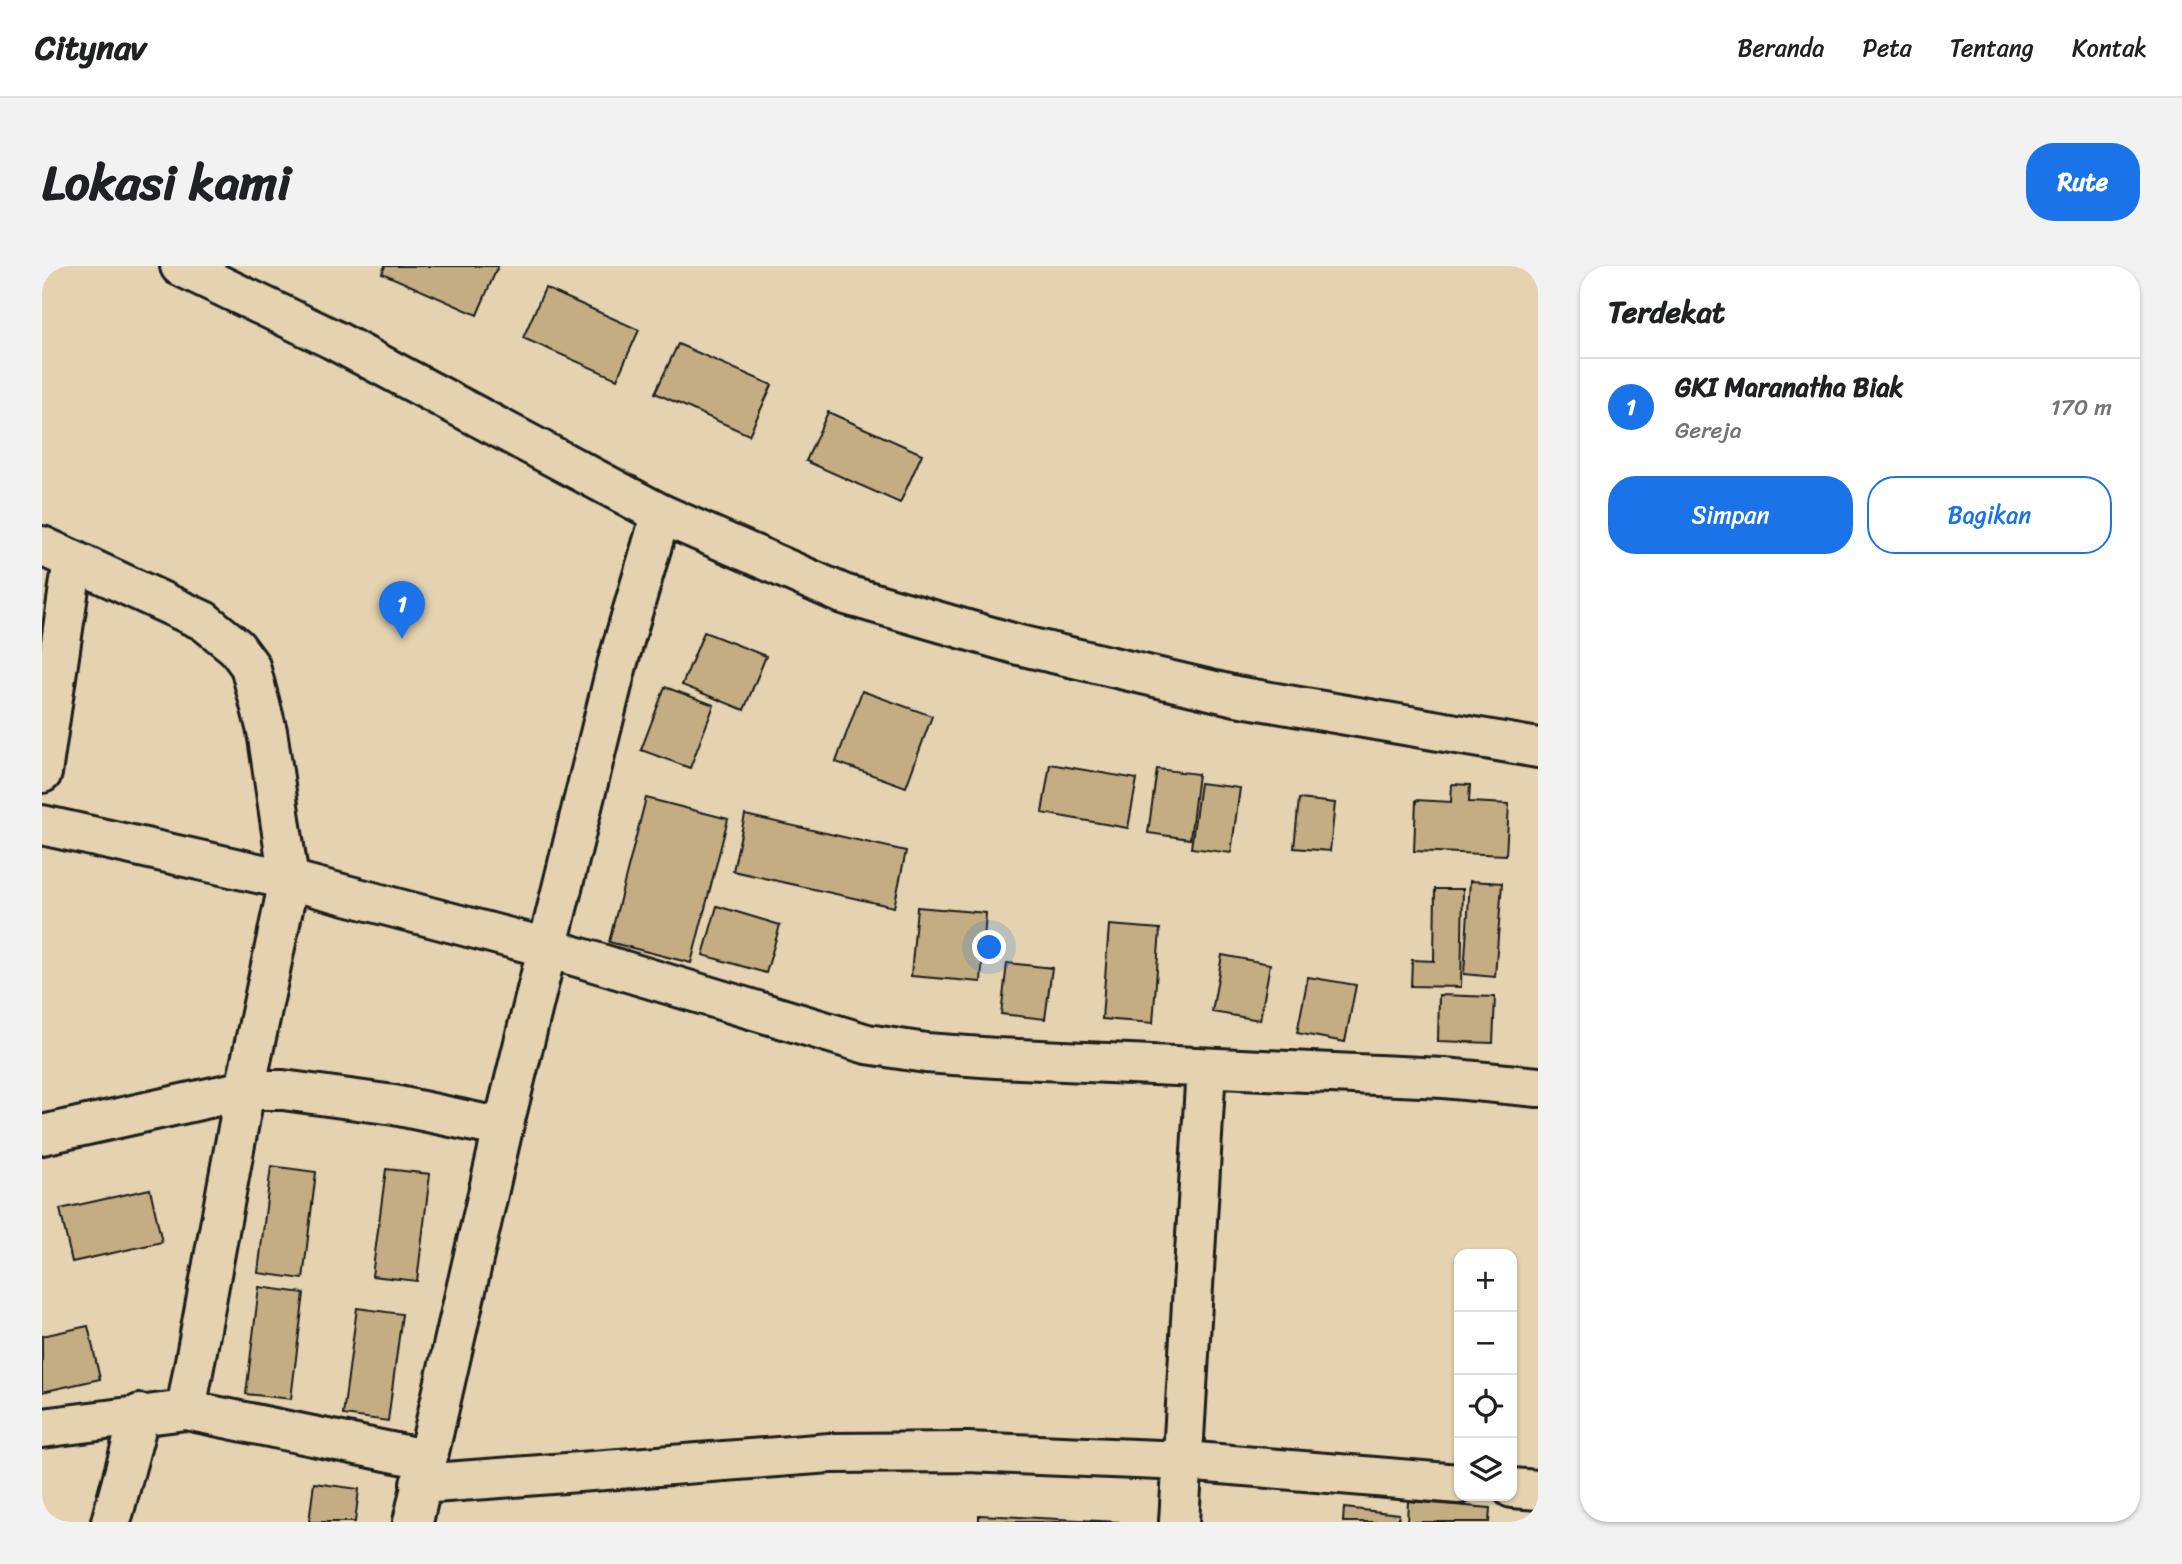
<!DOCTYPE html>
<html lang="id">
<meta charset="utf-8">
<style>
:root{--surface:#fff;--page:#f2f2f2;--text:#202124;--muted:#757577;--line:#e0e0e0;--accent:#1a73e8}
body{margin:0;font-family:Sriracha,sans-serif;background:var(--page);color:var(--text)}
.controls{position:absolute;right:21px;bottom:21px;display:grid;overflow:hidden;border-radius:14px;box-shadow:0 2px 5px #0004}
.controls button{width:63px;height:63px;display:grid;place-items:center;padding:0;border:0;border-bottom:2px solid var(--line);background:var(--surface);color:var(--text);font:35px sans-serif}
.you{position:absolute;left:948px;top:682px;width:24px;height:24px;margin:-18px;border:5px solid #fff;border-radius:50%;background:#1a73e8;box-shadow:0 0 0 10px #1a73e833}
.badge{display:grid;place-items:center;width:46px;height:46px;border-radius:50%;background:var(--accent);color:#fff;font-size:23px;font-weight:700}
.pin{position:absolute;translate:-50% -58px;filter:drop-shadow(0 2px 4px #0008)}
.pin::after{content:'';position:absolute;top:37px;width:24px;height:21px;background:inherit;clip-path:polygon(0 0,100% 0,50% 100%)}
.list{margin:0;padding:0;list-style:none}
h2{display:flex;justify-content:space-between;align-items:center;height:91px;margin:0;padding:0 28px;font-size:30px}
h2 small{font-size:23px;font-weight:400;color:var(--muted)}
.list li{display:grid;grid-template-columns:46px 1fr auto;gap:21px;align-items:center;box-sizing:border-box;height:98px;padding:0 28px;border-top:2px solid var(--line)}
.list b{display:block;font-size:26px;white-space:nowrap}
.list p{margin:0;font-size:23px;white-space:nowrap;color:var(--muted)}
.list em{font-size:23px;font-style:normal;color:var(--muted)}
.actions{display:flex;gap:14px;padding:21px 28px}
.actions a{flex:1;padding:16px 0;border:2px solid var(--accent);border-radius:28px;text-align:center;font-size:24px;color:var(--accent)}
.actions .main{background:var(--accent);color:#fff}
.icon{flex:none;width:38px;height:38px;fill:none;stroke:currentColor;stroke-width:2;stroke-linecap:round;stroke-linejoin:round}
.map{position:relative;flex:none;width:1496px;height:1256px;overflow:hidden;border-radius:28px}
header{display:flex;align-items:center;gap:42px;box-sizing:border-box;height:98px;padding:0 35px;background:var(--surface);border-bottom:2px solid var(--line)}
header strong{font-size:33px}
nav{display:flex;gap:38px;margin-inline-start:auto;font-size:24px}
.intro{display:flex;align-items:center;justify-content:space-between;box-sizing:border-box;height:168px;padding:0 42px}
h1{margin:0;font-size:49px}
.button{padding:18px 32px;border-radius:28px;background:var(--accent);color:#fff;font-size:24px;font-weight:700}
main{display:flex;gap:42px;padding:0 42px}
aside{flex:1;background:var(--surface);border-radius:28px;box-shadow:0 2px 5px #0004}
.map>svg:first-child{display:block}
</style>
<header>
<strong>Citynav</strong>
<nav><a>Beranda</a><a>Peta</a><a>Tentang</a><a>Kontak</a></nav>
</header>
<div class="intro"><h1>Lokasi kami</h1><a class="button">Rute</a></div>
<main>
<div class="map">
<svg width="1496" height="1256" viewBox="0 0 1496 1256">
<rect width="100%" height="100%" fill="#e4d2b0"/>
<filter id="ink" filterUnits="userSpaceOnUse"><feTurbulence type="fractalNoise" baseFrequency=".0143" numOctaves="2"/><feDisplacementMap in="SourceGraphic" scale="14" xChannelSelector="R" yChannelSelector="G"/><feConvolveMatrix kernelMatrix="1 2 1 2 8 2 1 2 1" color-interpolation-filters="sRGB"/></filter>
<g filter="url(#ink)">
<path fill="#c4ad82" stroke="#1c1c1c" stroke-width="2" d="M343 0H456L435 49 340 7Z
M503 22 597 64 575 113 481 72Z
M636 78 730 119 707 169 613 127Z
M786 146 880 188 858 237 764 195Z
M662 366 724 390 702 444 640 419Z
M623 421 672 439 648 502 599 484Z
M820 425 890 450 864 521 794 496Z
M1008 498 1095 513 1086 562 1000 547Z
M1115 503 1156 508 1148 573 1106 567Z
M1158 517 1198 522 1189 587 1149 582Z
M1410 518 1428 519 1427 536 1467 538 1464 589 1372 585 1374 534 1409 536Z
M604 532 686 553 649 697 567 676Z
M1257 533 1293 537 1288 585 1252 582Z
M703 549 864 585 852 641 691 605Z
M1428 615 1460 617 1453 711 1422 708Z
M1393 623H1421L1419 721 1369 720 1370 694 1392 695Z
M675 640 738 659 724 707 661 689Z
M875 641 944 647 939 716 869 710Z
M1067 659 1118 663 1111 757 1060 753Z
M1180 689 1228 698 1218 754 1170 746Z
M965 697 1010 702 1003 753 959 748Z
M1266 711 1314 719 1303 776 1255 767Z
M1397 729 1453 731 1451 777 1396 775Z
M229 900 274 906 261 1013 216 1007Z
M344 903 388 908 375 1015 330 1010Z
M108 923 120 976 30 996 18 943Z
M217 1021 262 1027 249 1133 204 1128Z
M315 1042 360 1048 346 1155 301 1149Z
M46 1060 58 1113 0 1126V1070Z
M272 1217 317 1223 313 1256H267Z
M1366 1235 1448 1242 1447 1256H1365Z
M1302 1242 1357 1248 1356 1256H1301Z
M937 1249 1078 1256H937Z"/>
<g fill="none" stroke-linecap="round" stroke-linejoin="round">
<defs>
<path id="minor" d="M0 280 162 355 194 381 208 400 225 465 247 614 203 824 144 1144
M0 507 31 294
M0 559 247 614 506 682 825 778 884 787 954 792 1402 812 1496 821
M0 869 203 824H241L352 839 461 862
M0 1162 144 1144 383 1193
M378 1218 788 1187 925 1186 1142 1195 1417 1218
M1470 1222 1496 1224
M69 1256 98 1148
M371 1256 461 862 575 399 619 248
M1137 1256 1164 802"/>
<path id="major" d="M138 0 290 73 619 248 801 328 977 379 1194 430 1496 482"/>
</defs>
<use href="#minor" stroke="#1c1c1c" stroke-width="44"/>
<use href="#major" stroke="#1c1c1c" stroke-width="44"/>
<use href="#minor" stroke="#e4d2b0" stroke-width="38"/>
<use href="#major" stroke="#e4d2b0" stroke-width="38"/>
</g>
</g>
</svg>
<div class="controls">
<button>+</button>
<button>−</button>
<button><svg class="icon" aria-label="locate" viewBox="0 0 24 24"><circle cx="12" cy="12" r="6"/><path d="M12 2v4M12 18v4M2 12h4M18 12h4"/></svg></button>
<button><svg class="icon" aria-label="layers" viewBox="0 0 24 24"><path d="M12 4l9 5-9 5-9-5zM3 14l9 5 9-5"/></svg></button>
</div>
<div class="you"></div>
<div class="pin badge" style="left:360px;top:373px">1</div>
</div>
<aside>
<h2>Terdekat<small></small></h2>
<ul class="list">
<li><span class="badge">1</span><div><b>GKI Maranatha Biak</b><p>Gereja</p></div><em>170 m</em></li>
</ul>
<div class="actions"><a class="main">Simpan</a><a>Bagikan</a></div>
</aside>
</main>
